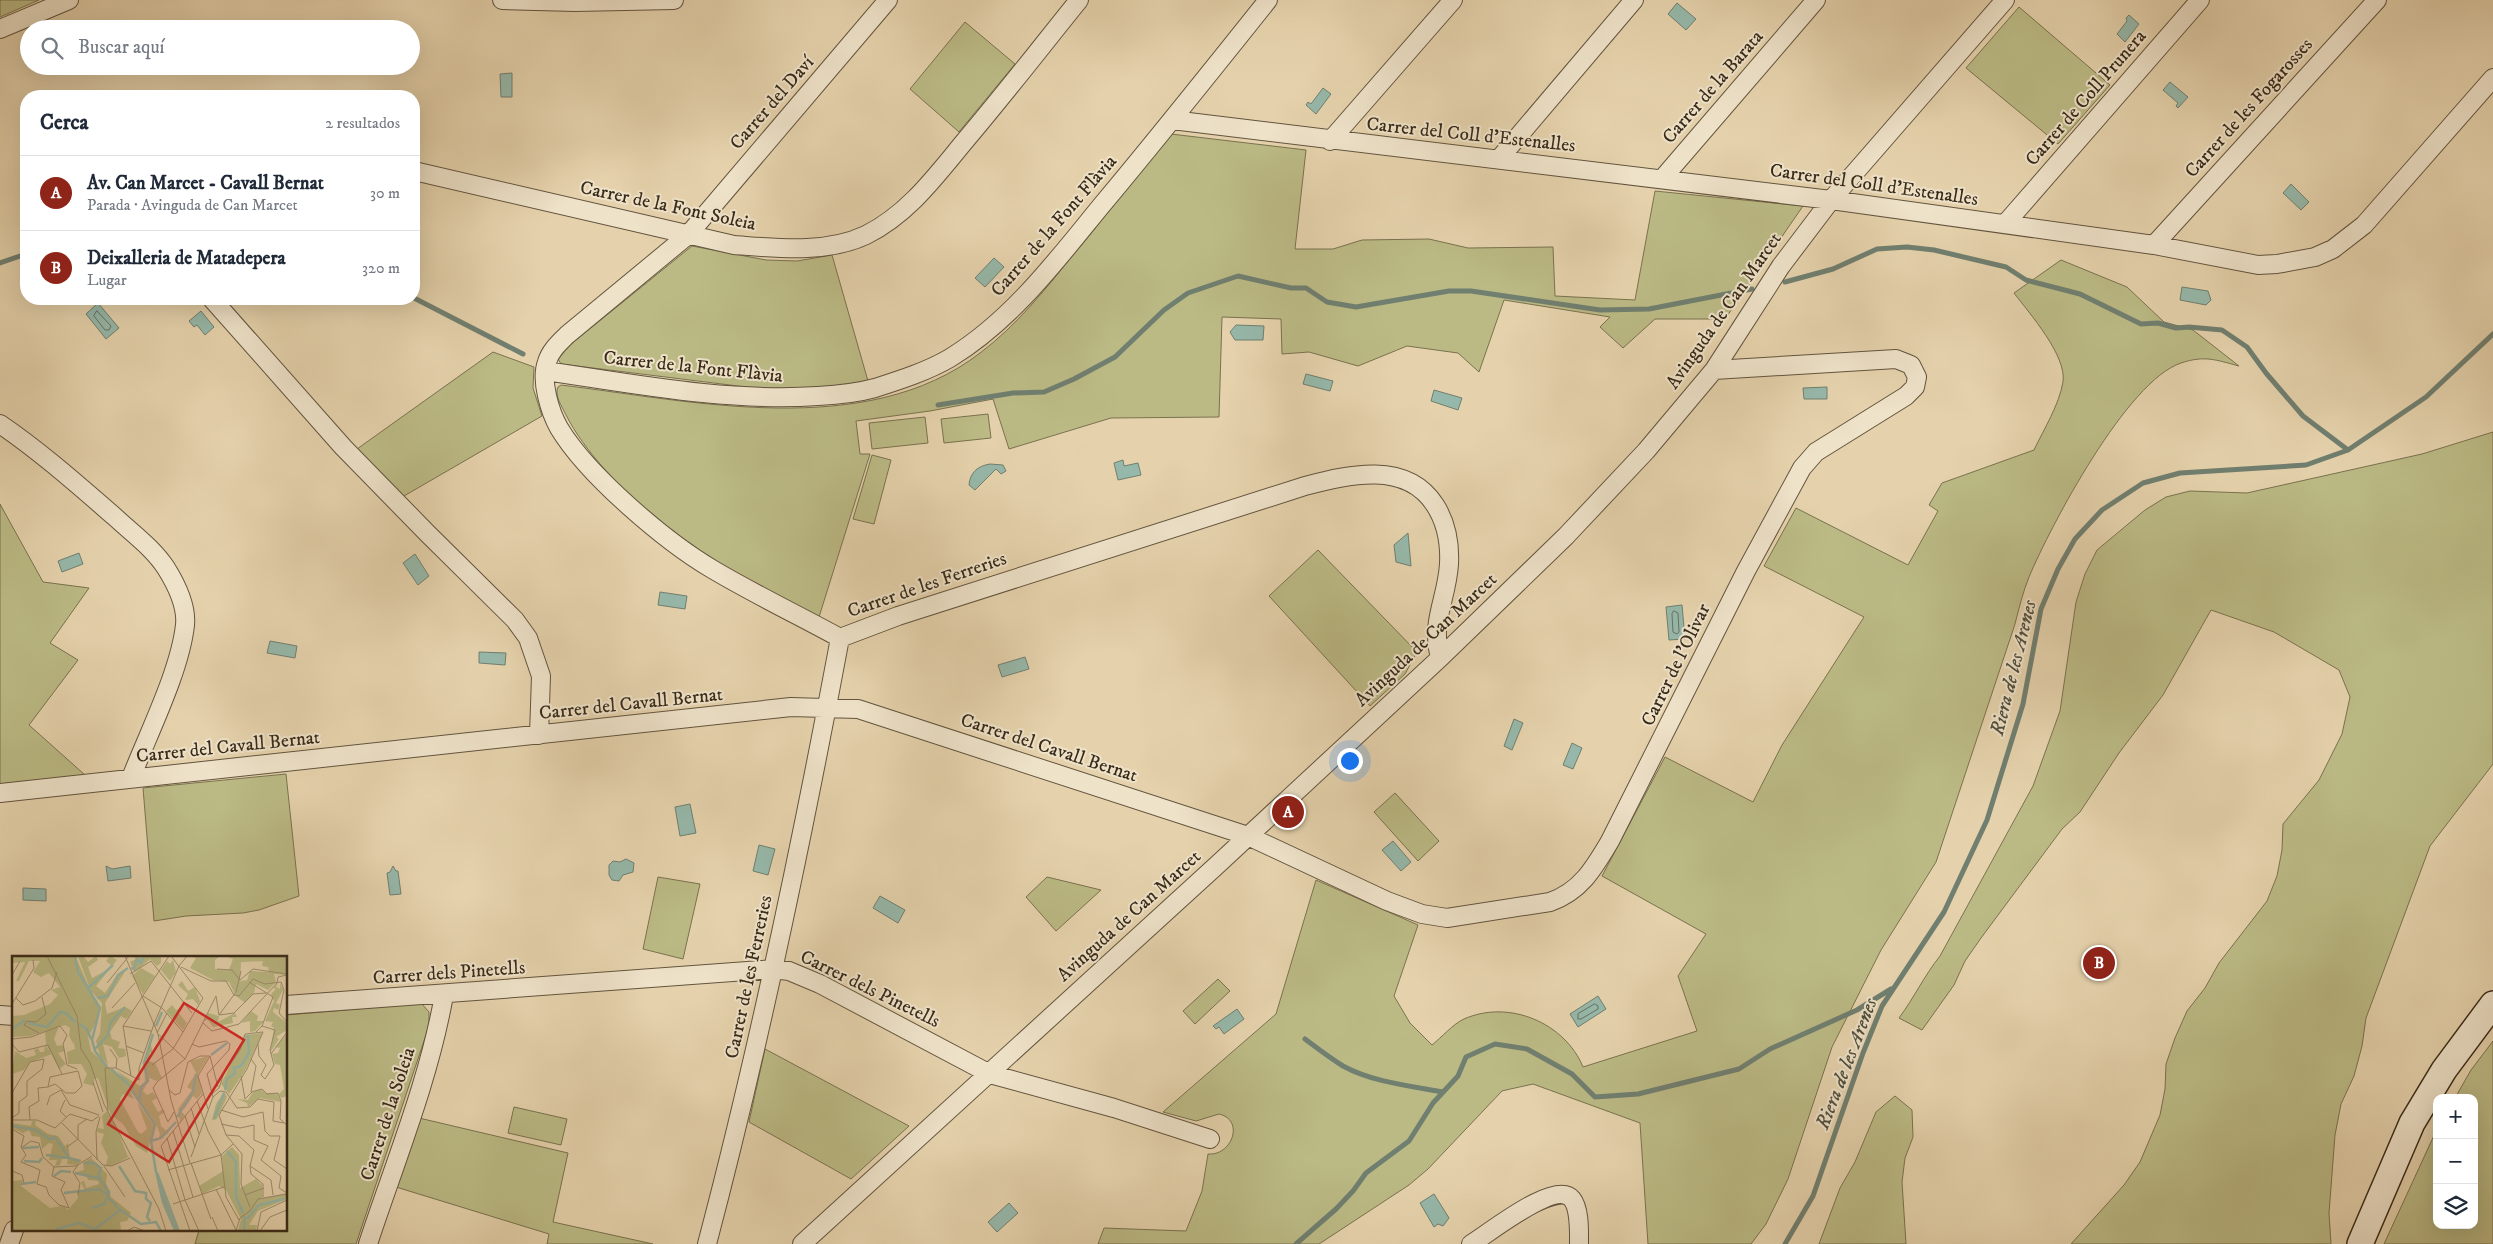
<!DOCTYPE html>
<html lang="es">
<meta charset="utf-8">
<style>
:root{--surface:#fff;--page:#f2f2f3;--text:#1f2937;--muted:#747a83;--line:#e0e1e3;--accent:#8f2418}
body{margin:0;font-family:"IM FELL DW Pica",serif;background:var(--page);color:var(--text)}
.controls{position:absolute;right:15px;bottom:15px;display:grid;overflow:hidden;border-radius:10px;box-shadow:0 5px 20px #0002}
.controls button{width:45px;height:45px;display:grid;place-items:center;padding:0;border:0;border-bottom:1px solid var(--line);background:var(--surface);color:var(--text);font:25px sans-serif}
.you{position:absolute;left:1349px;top:760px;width:18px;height:18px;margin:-12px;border:4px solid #fff;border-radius:50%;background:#1a73e8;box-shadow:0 0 0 8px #1a73e833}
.badge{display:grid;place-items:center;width:32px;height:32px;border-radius:50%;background:var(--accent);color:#fff;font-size:16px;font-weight:700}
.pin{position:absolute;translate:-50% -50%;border:2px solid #fff;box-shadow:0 1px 5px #0006}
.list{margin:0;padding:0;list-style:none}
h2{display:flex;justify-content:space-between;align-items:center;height:65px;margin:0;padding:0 20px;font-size:21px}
h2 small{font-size:16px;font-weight:400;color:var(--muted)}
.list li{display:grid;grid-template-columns:32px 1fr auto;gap:15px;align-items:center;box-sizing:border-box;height:75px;padding:0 20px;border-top:1px solid var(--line)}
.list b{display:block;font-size:19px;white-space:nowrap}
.list p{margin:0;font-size:16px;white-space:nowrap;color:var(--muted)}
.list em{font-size:16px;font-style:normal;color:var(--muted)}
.icon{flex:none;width:28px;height:28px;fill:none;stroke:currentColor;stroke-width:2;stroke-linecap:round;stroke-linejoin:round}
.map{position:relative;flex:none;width:2493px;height:1244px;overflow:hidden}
.search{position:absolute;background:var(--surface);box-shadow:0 5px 20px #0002;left:20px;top:20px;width:400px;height:55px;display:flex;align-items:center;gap:12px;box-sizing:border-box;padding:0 18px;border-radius:28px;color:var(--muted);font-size:19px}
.panel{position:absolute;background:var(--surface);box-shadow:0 5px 20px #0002;left:20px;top:90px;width:400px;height:215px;border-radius:20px}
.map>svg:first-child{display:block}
</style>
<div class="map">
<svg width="2493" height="1244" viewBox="0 0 2493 1244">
<rect width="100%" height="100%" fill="#e5d2ac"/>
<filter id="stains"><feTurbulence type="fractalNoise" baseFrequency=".004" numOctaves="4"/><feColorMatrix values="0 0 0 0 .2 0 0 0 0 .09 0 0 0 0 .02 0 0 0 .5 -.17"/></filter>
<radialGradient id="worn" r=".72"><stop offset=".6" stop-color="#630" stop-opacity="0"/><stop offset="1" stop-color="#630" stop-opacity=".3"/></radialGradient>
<path fill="#bbba85" stroke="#7a724f" d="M0 0H39L0 17Z
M2019 7 2110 85 2058 144 1966 68Z
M965 22 1015 64 959 132 910 89Z
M1171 134 1306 150 1295 249H1333L1362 240 1429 239 1468 248 1553 247 1555 296 1635 300 1655 191 1803 206 1725 319H1655L1623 348 1600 327 1610 317 1504 300 1479 372 1458 353 1407 346 1358 366 1309 352 1282 354 1281 319 1222 317 1219 417 1111 418 1009 449 993 399 930 411 856 421 860 454H870L819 617C805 612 791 604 778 597 704 559 604 489 566 415 562 406 554 396 558 387L561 385C692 401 866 441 980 353 1016 326 1045 290 1073 255 1106 215 1139 175 1171 134Z
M692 246 766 260 797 261 832 255 868 381 814 389 754 388 561 364 558 359 560 353Z
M2061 260 2127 287 2164 322 2193 330 2239 366C2216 360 2205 355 2181 363 2127 381 2051 525 2029 577 2023 592 2019 608 2015 624L1936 862 1881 950 1832 1047 1788 1179 1766 1224 1751 1244H1648L1640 1123 1533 1084 1506 1090 1502 1091 1428 1169 1409 1185 1319 1244H1098L1104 1228 1186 1231 1202 1191 1208 1154C1232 1156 1245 1120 1219 1114L1196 1121 1163 1112 1276 1014 1316 880 1418 925 1394 996 1410 1023 1432 1045C1442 1037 1453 1024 1464 1019 1509 999 1565 1023 1583 1067L1697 1031 1678 976 1706 934 1602 876 1665 757 1753 802 1782 745 1864 617 1764 566 1796 508 1908 565 1938 511 1929 505 1942 483 2034 450C2044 429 2059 405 2063 382 2067 356 2030 314 2014 293Z
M493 352 534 367 533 388 542 416 404 496 357 449Z
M988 414 991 438 944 443 941 419Z
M925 417 928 443 872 449 869 423Z
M2493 432V764L2430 846 2366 1018 2362 1046 2354 1076 2341 1104 2335 1135 2329 1213 2331 1244H2071L2124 1185 2140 1162 2160 1115 2165 1089 2166 1064 2175 1038 2187 1011 2205 988 2219 963 2267 901 2277 876 2282 850 2283 824 2319 780 2342 734 2350 697 2339 670 2274 632 2211 610 2163 695 2119 753 2080 812 2062 829 1981 938 1965 961 1954 985 1922 1030 1899 1018C1914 998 1924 976 1940 956L2033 786 2060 711 2076 602 2085 574 2097 550 2145 510 2166 497 2190 491 2247 493 2422 454Z
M872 455 891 460 874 524 853 519Z
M0 504 43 582 89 588 50 643 78 660 29 725 85 775 0 784Z
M1318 550 1417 652 1405 674 1370 706 1269 596Z
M286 774 299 896 259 910 243 913 186 916 154 921 143 788Z
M1395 793 1439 841 1418 861 1374 812Z
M658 877 700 884 683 959 643 949Z
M1047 877 1101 890 1056 931 1026 897Z
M1218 979 1230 991 1195 1024 1183 1011Z
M417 1004H422L429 1012V1026L356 1244H195L199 1230H286V1015Z
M2493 1041V1244H2384L2437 1129V1225H2474V1098H2455L2471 1070Z
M765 1049 909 1126 851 1179 749 1122Z
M1895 1096 1912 1110 1913 1137 1905 1158 1902 1182 1906 1244H1819L1840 1188 1855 1162 1876 1112Z
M514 1107 567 1119 561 1145 508 1133Z
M419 1118 568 1153 553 1222 653 1244H547L549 1234 396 1187Z"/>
<path fill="#96b8aa" stroke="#707f70" d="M1677 3 1696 19 1686 30 1668 14Z
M2129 15 2139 24 2125 42 2117 34 2127 21 2126 18Z
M512 73V97H501L500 74Z
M2170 82 2188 97 2178 108 2176 106 2178 103 2163 90Z
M1323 88 1331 94 1316 114 1306 105 1308 102 1311 104Z
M2291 184 2309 202 2301 210 2283 193Z
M994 258 1004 267 985 287 975 278Z
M2182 287 2208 291 2211 300 2206 305 2180 300Z
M98 303 119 328 106 339 86 314Z
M201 311 214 327 205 335 197 325 194 327 189 321Z
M1236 325 1264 326 1263 340H1235L1230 332Z
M1306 374 1333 381 1330 391 1303 384Z
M1827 387V399H1804L1803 388Z
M1434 390 1462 398 1458 410 1431 401Z
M1123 460 1124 466 1138 463 1141 475 1118 480 1114 463Z
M990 464 1003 465 1006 471 1001 474 996 469 975 490 969 485C970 473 977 466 990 464Z
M1408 533 1411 566 1396 562 1394 545Z
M79 553 83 564 62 572 58 561Z
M415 554 429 576 418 585 403 563Z
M660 592 687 596 685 609 658 605Z
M1682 605 1685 639 1669 640 1666 607Z
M270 641 297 646 295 658 267 653Z
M479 652 506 653 505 665 479 663Z
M1025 657 1029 669 1002 677 998 665Z
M1514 719 1523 723 1512 750 1504 746Z
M1572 743 1582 748 1573 769 1563 765Z
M690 804 696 833 680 836 675 807Z
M1393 841 1411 862 1401 871 1382 850Z
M759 845 775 849 768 875 753 871Z
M626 859 634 863 633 872 623 875 619 881 612 880 609 875V865L613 861 620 862Z
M106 866 112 869 130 866 131 878 108 881Z
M393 866 396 871H398L401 894 390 895 387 873 390 872Z
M23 888 46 889V901L23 900Z
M880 896 905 910 898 923 873 908Z
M1598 996 1606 1009 1578 1027 1570 1014Z
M1237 1009 1244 1019 1224 1034 1219 1027 1216 1029 1213 1026Z
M1434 1194 1449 1218 1443 1226 1438 1224 1434 1227 1420 1203Z
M1009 1203 1018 1213 997 1232 988 1222Z"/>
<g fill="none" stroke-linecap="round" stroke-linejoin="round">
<path stroke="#677162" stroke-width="1" d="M97 311 111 326 109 330H105L94 316Z
M1674 611 1678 613 1679 632 1677 634 1673 632 1672 614Z
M1595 1004 1598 1006V1009L1581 1019H1578V1014Z"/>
<path stroke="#707f70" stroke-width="5" d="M0 263 26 254
M1785 282 1833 269 1877 249 1907 247 1934 250 2006 267 2026 280 2080 294 2141 324 2158 323 2176 328 2189 327 2222 330 2247 347 2266 373 2303 416 2348 450
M414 298 523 354
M938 405 1013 393 1044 392 1074 379 1115 357 1164 310 1188 293 1238 276 1291 288H1306L1327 302 1356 307 1449 291H1471L1600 310 1649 309 1752 289
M1305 1039C1317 1048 1330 1058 1343 1066 1372 1082 1410 1086 1443 1092
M1296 1244 1336 1209 1353 1191 1366 1173 1409 1141 1433 1103 1458 1076 1466 1057 1495 1044 1527 1049 1572 1074 1595 1097 1638 1094 1739 1069 1770 1049 1857 1010 1891 989
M1785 1244 1813 1196 1863 1053 1882 1006 1944 912 1987 820 2023 704 2041 609 2058 569 2075 539 2102 510 2143 483 2180 473 2306 465 2348 450 2426 397 2493 334"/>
<defs>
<path id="street" d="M502 0 575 2 674 0
M0 29 69 0
M1172 120 1831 200 2154 245 2258 265 2277 264 2315 257 2333 249 2364 225 2493 78
M1330 141 1453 0
M1499 159 1634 0
M414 171 734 245C776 248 826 254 866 235 908 214 935 177 964 142 1004 95 1041 47 1079 0
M1662 179 1816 0
M2005 224 2200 0
M2154 245 2377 0
M212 299 343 447 428 534 515 620 528 638 541 676 539 735
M546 371C635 384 727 402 818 396 836 395 857 393 875 388 900 380 928 371 950 358 1012 320 1056 261 1101 206 1158 138 1213 69 1268 0
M0 424C41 452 78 485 115 517 132 533 153 548 166 568 176 584 187 605 185 625 180 671 148 734 131 778
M840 638C798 615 754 594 712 569 665 541 588 476 559 428 550 412 540 380 547 362 550 351 559 343 567 335L688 235 888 0
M840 638 898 616 1305 486C1348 475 1406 460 1435 505 1446 522 1450 544 1449 564 1447 599 1430 622 1440 658
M0 793 791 707 858 709 1248 836 1387 901 1422 914 1447 918 1550 902C1581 891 1594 868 1610 841L1746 571 1802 468 1816 452 1906 396 1915 387 1917 377 1911 365 1896 359 1714 370
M286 1005 773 969 789 971 820 984 990 1074 1114 1108 1210 1139
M0 1015 14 1016
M9 1244 14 1230
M368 1244C395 1162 429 1080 444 995
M707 1244C760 1044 802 841 840 638
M802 1244 1216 866 1440 658 1566 536 1646 451 1714 370 1781 266 1831 200 2005 0
M1471 1244C1488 1234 1556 1179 1572 1199 1580 1209 1579 1231 1579 1244"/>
<path id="secondary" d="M2360 1244 2412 1123 2444 1070 2493 1004"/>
</defs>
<use href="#street" stroke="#63543e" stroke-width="20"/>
<use href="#secondary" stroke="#382a19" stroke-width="28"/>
<use href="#street" stroke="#eee2c9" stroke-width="18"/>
<use href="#secondary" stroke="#eee2c9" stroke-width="25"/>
</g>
<g text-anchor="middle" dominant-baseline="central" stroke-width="4" stroke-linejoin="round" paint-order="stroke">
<g font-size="19" fill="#382a19" stroke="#eee2c9">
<text transform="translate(1713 87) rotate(-49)">Carrer de la Barata</text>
<text transform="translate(2086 98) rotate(-49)">Carrer de Coll Prunera</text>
<text transform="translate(772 103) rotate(-49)">Carrer del Daví</text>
<text transform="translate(2249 108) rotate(-48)">Carrer de les Fogarosses</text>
<text transform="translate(1471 135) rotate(6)">Carrer del Coll d'Estenalles</text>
<text transform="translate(1874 185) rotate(8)">Carrer del Coll d'Estenalles</text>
<text transform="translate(668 206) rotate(12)">Carrer de la Font Soleia</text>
<text transform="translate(1054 226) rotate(-49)">Carrer de la Font Flàvia</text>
<text transform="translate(1724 311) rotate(-55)">Avinguda de Can Marcet</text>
<text transform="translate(693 367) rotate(6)">Carrer de la Font Flàvia</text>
<text transform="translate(927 585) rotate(-19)">Carrer de les Ferreries</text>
<text transform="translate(1426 640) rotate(-43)">Avinguda de Can Marcet</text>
<text transform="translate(1676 665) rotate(-64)">Carrer de l'Olivar</text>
<text transform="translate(631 704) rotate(-6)">Carrer del Cavall Bernat</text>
<text transform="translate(228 747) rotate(-6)">Carrer del Cavall Bernat</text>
<text transform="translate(1049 748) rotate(18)">Carrer del Cavall Bernat</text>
<text transform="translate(1129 916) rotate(-42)">Avinguda de Can Marcet</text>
<text transform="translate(449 973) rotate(-4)">Carrer dels Pinetells</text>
<text transform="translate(749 977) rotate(-78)">Carrer de les Ferreries</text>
<text transform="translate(870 989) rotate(26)">Carrer dels Pinetells</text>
<text transform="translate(388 1114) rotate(-72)">Carrer de la Soleia</text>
</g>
<g font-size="20" font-style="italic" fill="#504e3d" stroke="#eee2c9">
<text transform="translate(2014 668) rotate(-76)">Riera de les Arenes</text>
<text transform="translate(1847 1064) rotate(-69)">Riera de les Arenes</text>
</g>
</g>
<g transform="translate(12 956)">
<rect width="275" height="275" fill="#e5d2ac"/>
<path d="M0 0H63L87 52 85 65 76 81 79 95 114 127 122 143 111 138 108 143 126 176 129 178 135 173 125 146 142 170 135 197 124 190 111 168 99 159 86 122 82 123V130L71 127 75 118 69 108H56L55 96 63 93 62 87 58 88 61 87 57 80 58 72 53 69 18 80 0 81V60L12 59 38 48 46 39 39 34 48 31 37 17 29 21 21 16 28 5H17L7 25H4L13 6 0 7ZM66 0H71L76 6 84 0 86 4 76 11 80 22 95 14 99 9 94 5 98 0 105 4 84 30 93 37 105 19 114 14 93 47 95 58 113 51 120 55 114 63 109 60 98 76 100 83 108 86 106 92 113 93 114 100 107 102 100 91 91 88 96 109 88 100 84 85 88 78 90 47 79 35ZM121 0H149V7L145 10 138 3 123 16 118 6 124 3ZM176 0H208L203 4V13L217 14 221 3 213 0H275V19L262 18 264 26 256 34 244 28 242 37 233 47 224 40 217 26 201 24 178 12 184 2ZM251 5 250 10 256 11 257 16 238 15 235 24 228 25 229 6ZM161 4 164 16 158 25 149 14 155 5 158 8ZM129 12 143 20 131 38 120 20ZM170 25 176 35 183 31 188 45 186 49 181 43 173 44 176 38 166 29ZM266 27 264 31 268 33V27L271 34 264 47 268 49 266 54 262 52 261 56 275 67V74L264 81 267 83 258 97 262 72 259 70 261 66 253 65 262 45 259 38 264 33 261 32ZM160 49 164 54 169 52 165 55 175 67 171 74 154 55ZM239 55 246 60 245 65H252L243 75 238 76V65L229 67ZM196 57 207 60 206 66 223 57 225 61H220L221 67 201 71 196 64 192 65ZM47 70 42 83 45 90 50 89 53 95 46 97 54 108 47 113 34 88 33 76ZM251 77 233 115 217 138 209 128 233 79ZM275 78V140L269 142 267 138 272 133 268 109 263 108 260 98 266 97 268 92 263 91ZM138 85 141 98 138 96 137 105 143 107 150 122 144 125 138 122 131 135 135 139 141 136 145 142 140 145 146 156 151 153 153 156 147 160 149 170 157 177 147 182 148 178 144 168 106 116 128 130 133 126 132 108ZM33 89 40 98 18 106 12 114 0 118 3 95 14 102 24 99 22 94 26 92 28 96H32ZM197 100 186 118 190 137 185 143 181 140 173 152 171 151 168 155 173 159 168 166 166 153 180 134 175 131 184 117 178 105ZM248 133 254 137H265L269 146 248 142 236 151 235 147 225 143 236 144 241 136ZM212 136 215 141 205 163 200 164 204 148ZM95 155 105 172 116 201 100 210 94 209 96 201 89 187 92 178 85 176 86 172 92 173 90 160ZM20 165H24L23 169 36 178 46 180 53 190 56 187 58 202 70 204 65 209 55 208 56 203H50L48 209 43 210 45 204H37L41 188 37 187 30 193 28 181 20 180 17 174 11 177 0 172V167L19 170ZM220 191 227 199 228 232 244 223 250 229V242L275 237V243L246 255 237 269H245L244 275H226L229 263 214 234 207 230 190 238 187 230 211 215 210 200ZM79 202 95 218 94 227 99 241 119 257 115 265 108 266 109 275H0V225L11 224 9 230 38 252 51 250 56 254 66 242 65 235 73 234 69 226 72 225 74 232 87 228 86 225 76 224 74 219 62 217 72 214 71 207Z" fill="#bbba85" fill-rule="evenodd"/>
<path d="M143 216H146L168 275H162L150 247Z" fill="#96b8aa"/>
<path fill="none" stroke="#96b8aa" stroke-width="2.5" d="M63 0 66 16 88 52 80 84 83 95 95 111M119 12 122 13 125 3 129 7 132 0M76 32 101 9M85 42 96 40 106 19 116 12M16 67 35 71 48 56 54 57 63 66M67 68 75 73 79 83M144 70 150 56M0 73 13 64M82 94 96 79 98 67 113 51M199 99 215 87M99 113 115 127 143 169 139 185 144 216M213 134 215 123 223 117 222 112 229 110 237 97 236 79M127 146 129 131 136 125 132 107 141 78M165 161 181 136 184 118M202 163 212 137M0 170 24 174 37 183 43 181 57 202 68 205M139 185 149 182 164 166M11 192 27 191M215 195 224 206V241L231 257M34 199 56 202M12 205 27 206 30 202M72 207H82L89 212 86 220 97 236 96 241 107 253 129 268 144 266 149 275M107 210 123 235 134 237V243L139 247 135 261 138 265M63 217 90 223M42 220 49 215 59 216M9 228 24 226M52 237 87 233 96 239M80 252 92 248 95 242M235 263 247 249 272 243M44 273 67 267 83 273 108 254M232 275 233 260"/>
<path fill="none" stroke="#a08f71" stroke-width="1" d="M35 0 65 60 69 93 78 107 92 148 147 253 154 275M113 0 146 78 159 144 178 207M169 11 199 25H214L222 39M205 13 220 14 228 24 241 13 275 18M118 18 139 5 180 57M0 19 8 5M237 26 261 41 250 70M95 27 117 0M222 39 227 40 241 23 253 28 269 26 272 34 267 57 275 66M131 40 150 52 171 76M204 40 207 59M4 42 11 49 23 45 40 32 45 16M0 48 22 12 21 4M100 52 123 27M207 59 222 57 241 38 254 37M207 59 224 36 229 15M191 67 200 75 227 68 265 27 266 21 275 19M111 70 139 75M244 76 250 70 263 74 258 94 262 109 253 123 249 119 254 109 247 100 246 88M27 77 12 69 15 65 24 66 34 58 30 41M145 77 155 57M146 78 173 103M0 83 19 81 48 70 55 79 51 88 55 109 65 113M0 88 7 96 36 89 50 118M180 88 187 91 214 85 218 88 217 94 195 118 201 141M114 90 132 97M98 93 105 103 104 112M259 98 275 76M239 103 244 110 239 136 250 133 255 138 266 137 269 145 268 163 275 169M176 106 188 100H198L206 131M140 109 161 93 191 42 159 0M119 120 111 70 157 0M229 120 233 143 240 136M81 126 91 156M157 134 163 139 168 137 176 106M208 135 214 136 225 152 238 151 246 143 262 146 261 165 272 167M0 137 18 106 32 103 30 113 15 125V140L7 146V157L0 162M200 138 207 132 212 117 228 94 233 78 251 76 235 113 207 159 214 179 230 198 229 228 238 251M53 144 48 155 54 161M185 145 196 175 209 199 214 241 227 264M35 149 38 140 49 134 58 149 87 159M179 152 187 178M196 153 186 120 198 100M209 154 231 161 251 156 253 175 258 180H268L262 204 275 213M96 155 93 112H104L127 124V112L142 68 167 10 175 0M162 156 156 166 141 132 145 126 173 103 204 40M173 160 183 191M0 164H25L43 172 58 158 80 165 87 160M18 164 17 151 27 145 26 132 36 131 38 121 66 115 70 130 63 137H54L43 128 36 131M50 167 91 209 100 210 118 202M209 168 228 172 242 169V184L256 190 249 204 269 220 267 232 275 237M0 173 12 180 9 191 14 199 9 206 28 214 25 228 34 231 37 239 47 249 57 252M161 175 181 241M214 179 227 180 242 194 238 210 259 224 261 239M155 182 173 244 187 275M55 191 66 183V169L75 163M9 192 19 185 27 187 31 201 42 211M179 201 201 141 208 135M85 204 84 176 88 161M179 207 199 263M92 210 113 241M238 210 239 218 251 228V241M42 211 40 220 53 226 49 234 57 252M42 211 64 210 80 200M156 214 209 199 221 188M0 215 10 219 12 227M204 233 224 274M66 239 68 227 61 216 66 209M233 239 252 232M161 248 212 231M200 261 206 275M115 275 122 271 133 275M178 275 149 190 191 138M224 275 228 262 238 255 246 243 275 238M245 275 249 256 275 244M248 275 258 261 275 254"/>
<path fill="#d62828" fill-opacity="0.15" stroke="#d62828" stroke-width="2.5" d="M172 47 232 84 157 206 96 168Z"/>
<rect width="275" height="275" fill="none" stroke="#382a19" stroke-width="2.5"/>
</g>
<rect width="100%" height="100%" filter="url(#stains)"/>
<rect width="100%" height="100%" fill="url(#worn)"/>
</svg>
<div class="controls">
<button>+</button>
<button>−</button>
<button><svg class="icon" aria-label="layers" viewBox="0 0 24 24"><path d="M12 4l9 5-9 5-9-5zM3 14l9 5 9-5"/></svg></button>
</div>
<div class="you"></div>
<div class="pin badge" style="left:1288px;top:812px">A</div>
<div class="pin badge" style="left:2099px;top:963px">B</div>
<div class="search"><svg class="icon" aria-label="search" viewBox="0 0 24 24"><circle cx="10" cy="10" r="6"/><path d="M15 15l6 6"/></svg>Buscar aquí</div>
<section class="panel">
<h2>Cerca<small>2 resultados</small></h2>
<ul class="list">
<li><span class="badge">A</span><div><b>Av. Can Marcet - Cavall Bernat</b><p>Parada · Avinguda de Can Marcet</p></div><em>30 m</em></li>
<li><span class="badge">B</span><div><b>Deixalleria de Matadepera</b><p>Lugar</p></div><em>320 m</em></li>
</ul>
</section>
</div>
